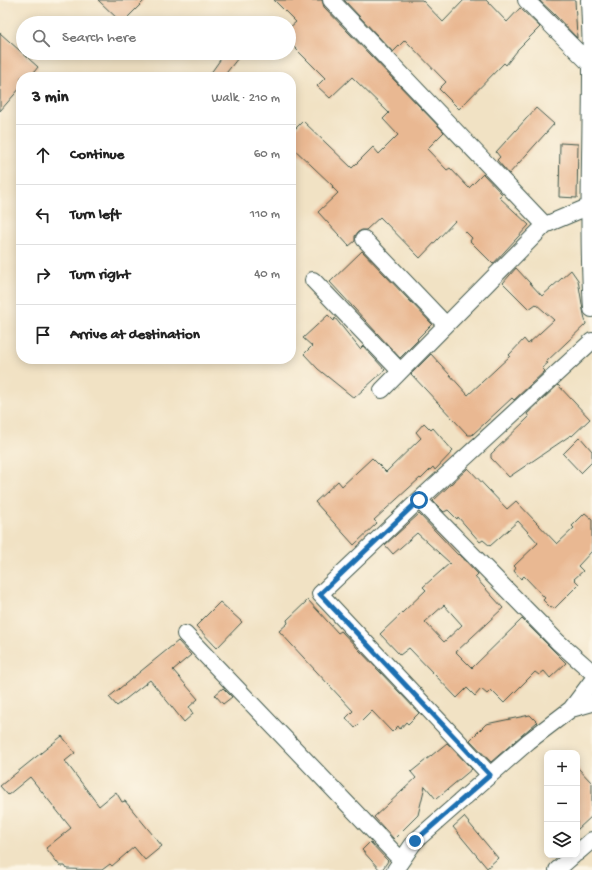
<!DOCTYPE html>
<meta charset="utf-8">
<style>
:root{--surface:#fff;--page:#f6f6f6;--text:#222;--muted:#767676;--line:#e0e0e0}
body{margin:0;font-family:"Gochi Hand",sans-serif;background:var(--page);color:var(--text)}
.controls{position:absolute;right:12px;bottom:12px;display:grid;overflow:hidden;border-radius:8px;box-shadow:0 2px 10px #0003}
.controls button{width:36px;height:36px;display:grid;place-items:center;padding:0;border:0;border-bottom:1px solid var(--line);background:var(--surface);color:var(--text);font:20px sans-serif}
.stop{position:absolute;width:12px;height:12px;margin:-9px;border:3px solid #1f6fb2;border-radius:50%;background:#fff}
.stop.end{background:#1f6fb2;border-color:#fff;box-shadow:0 1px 4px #0008}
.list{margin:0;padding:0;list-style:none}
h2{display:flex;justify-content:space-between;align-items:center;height:52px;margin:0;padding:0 16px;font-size:17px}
h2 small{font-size:13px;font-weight:400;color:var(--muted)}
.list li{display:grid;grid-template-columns:26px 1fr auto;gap:12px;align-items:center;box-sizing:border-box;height:60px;padding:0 16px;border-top:1px solid var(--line)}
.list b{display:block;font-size:15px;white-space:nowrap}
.list em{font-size:13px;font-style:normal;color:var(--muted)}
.icon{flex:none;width:22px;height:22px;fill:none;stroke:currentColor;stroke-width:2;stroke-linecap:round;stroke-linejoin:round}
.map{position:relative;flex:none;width:592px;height:870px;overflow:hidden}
.search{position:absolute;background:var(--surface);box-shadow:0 2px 10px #0003;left:16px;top:16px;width:280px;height:44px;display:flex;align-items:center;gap:10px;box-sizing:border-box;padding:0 14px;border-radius:22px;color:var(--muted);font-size:15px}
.panel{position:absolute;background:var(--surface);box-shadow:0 2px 10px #0003;left:16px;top:72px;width:280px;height:292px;border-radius:16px}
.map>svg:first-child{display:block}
</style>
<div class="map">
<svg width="592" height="870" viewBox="0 0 592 870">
<rect width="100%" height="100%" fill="#fcf5e5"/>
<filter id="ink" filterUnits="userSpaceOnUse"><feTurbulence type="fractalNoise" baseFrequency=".025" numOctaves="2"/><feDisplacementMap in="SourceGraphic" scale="8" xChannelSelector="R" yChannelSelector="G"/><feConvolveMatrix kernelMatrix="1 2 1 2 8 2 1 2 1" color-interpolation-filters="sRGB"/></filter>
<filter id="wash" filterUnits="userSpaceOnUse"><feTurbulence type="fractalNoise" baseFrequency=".012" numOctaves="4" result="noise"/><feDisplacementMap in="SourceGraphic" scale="16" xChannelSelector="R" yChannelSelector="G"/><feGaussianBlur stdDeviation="0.9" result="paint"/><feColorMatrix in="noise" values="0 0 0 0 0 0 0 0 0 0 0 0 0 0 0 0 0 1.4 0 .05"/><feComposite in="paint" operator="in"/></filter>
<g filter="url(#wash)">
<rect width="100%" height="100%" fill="#f1e2c4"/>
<g id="blocks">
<path fill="#e9b892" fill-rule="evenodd" d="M98 0H145L122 23Z
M274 0H322L324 7 444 132 427 149 447 170 450 168 469 188 483 174 502 194 499 197 529 225 493 264 470 241 472 238 455 221 420 258 380 217 366 230H362L358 232 355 236V241L349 246 318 212 338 193 332 187 333 186 291 146V133L303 121 352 168 373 147 379 154 398 135 383 119 389 113 352 77 330 98 317 86 325 78 289 42V28L296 22Z
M344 0H422L443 22 464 0H486L507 22 520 8 540 27 517 50V51L506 65 504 63 459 109 439 89 446 82 405 40 393 52Z
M539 0H575L577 38 554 14Z
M0 33 38 67 30 77H21V87L0 111Z
M225 53H242L223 77H208Z
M536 108 554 124 509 174 497 160 500 157 496 152Z
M560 143 578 144 577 198 559 197Z
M362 251 432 324 417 339 418 340 400 358 330 282Z
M516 268 542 296 571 270 578 280 583 310 586 324 546 362 548 363 542 368 545 371 514 400 512 398 472 435H468L411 374 431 354 468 395 510 356 509 355 524 339 528 344 554 320 536 304 529 309 503 283Z
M328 315 334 321 335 318 360 349 363 346 385 370 354 398 318 369 304 354 312 346 303 338Z
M558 385 590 419 572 436 571 435 509 477 491 458V454L529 417 527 414Z
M424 423 431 430 433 428 453 451 435 470 433 467 421 479 420 478 374 520 377 523 354 545 315 502 338 481 342 486 372 458 386 472 421 438 416 432Z
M580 437 592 451V462L581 473 563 454Z
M468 468 507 509 516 501 557 544 574 528 572 526 585 513 592 519V551L578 566 583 571 574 579 579 584 554 609 553 607 551 608 543 600 545 598 524 576 521 579 514 571 516 568 514 566 538 543 518 521 490 546 483 540 480 542 458 517 457 519 448 510 444 512 433 501Z
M419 514 458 555 459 554 478 574 475 577 503 608 456 652 472 668 522 619 566 663 550 678 544 671 539 675 535 672 504 703 491 690 487 694 481 689 475 696 467 688 457 698 409 648 400 655 380 634 426 590 423 587 450 563 417 533 393 554 385 545ZM444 605 462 625 444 642 425 622Z
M308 600 338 633 341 631 419 713 408 724 406 722 400 729 398 726 392 732 372 711 355 728 346 718 353 711 279 631 288 623 287 620Z
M220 602 242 622 217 648 196 626Z
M178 641 191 655 173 670 198 699 189 707 193 714 184 722 150 680 117 706 109 697Z
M223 688 232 697 223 704 215 695Z
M530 715 537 722 491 762 470 740 486 724Z
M62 736 75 753 65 761 99 806 116 792 122 802 125 801 162 846 145 860 134 847 112 866 110 864 102 870 67 869 65 866H60L46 848 71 828 30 777 8 795 0 786Z
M447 743 472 769 436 799 425 786 418 815 394 839 374 817 416 778 411 772Z
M577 767 592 783V816L577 830Z
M464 817 498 858 487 868 453 827Z
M370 842 388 861 382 870H380L362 850Z"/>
</g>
</g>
<g filter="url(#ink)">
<use href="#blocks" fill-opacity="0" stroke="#3e564a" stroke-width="1"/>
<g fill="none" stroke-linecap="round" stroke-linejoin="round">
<defs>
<path id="minor" d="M331 0 545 225 590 206
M526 0 591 65
M589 0C590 22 591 45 591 67 591 148 587 229 592 309
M364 239 446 325
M313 280 400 371
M382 390 545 225
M419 500 558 642 592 672
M185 634 401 860
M571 709 592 703
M490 775 320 594 419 500 592 341
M577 853 592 840
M395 870 415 841 529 741 571 709 592 681
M557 870 574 855"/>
</defs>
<use href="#minor" stroke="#3e564a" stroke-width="18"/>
<use href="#minor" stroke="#fff" stroke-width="16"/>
</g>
</g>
<g fill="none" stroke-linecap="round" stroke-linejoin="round" filter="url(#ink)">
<path stroke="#1f6fb2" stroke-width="5" d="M415 841 490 775 320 594 419 500"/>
</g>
</svg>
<div class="controls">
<button>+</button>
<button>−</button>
<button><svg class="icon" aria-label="layers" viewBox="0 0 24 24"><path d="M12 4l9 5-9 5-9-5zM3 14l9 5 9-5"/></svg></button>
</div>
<div class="stop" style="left:419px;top:500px"></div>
<div class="stop end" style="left:415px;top:841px"></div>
<div class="search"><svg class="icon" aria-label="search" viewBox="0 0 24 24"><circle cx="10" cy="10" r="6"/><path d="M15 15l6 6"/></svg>Search here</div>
<section class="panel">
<h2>3 min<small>Walk · 210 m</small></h2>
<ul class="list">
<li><svg class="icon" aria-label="ahead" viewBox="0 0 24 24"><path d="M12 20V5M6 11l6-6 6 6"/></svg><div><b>Continue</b></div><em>60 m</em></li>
<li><svg class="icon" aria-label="left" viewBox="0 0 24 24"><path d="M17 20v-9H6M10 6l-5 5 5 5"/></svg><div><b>Turn left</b></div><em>110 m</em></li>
<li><svg class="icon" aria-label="right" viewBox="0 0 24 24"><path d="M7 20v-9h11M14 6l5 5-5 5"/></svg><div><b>Turn right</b></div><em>40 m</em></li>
<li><svg class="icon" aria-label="arrive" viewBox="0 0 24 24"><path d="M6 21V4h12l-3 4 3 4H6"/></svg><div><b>Arrive at destination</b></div></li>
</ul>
</section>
</div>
